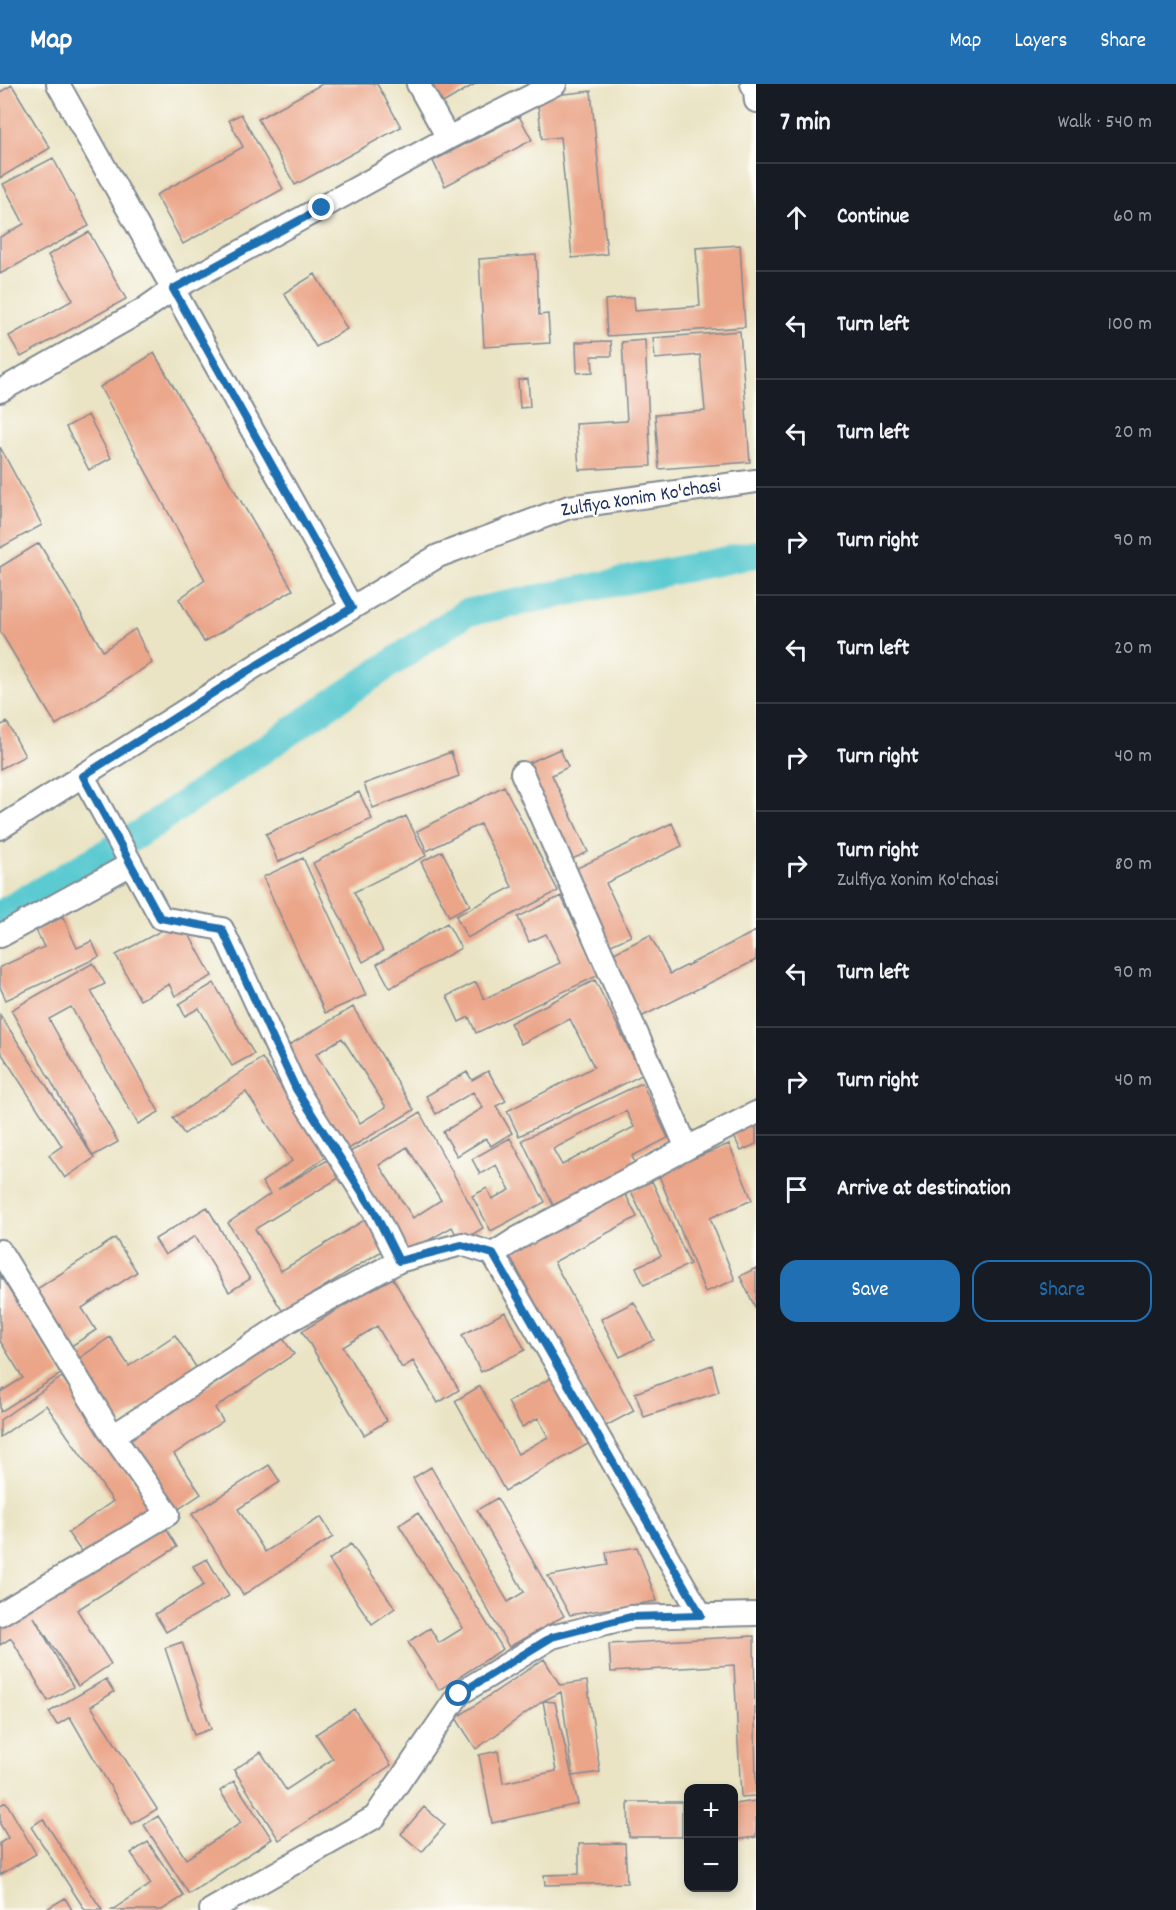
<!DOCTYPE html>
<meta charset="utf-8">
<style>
:root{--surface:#171b24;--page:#20242c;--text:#f1f3f6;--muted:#9ea1a6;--line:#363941;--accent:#1f6fb2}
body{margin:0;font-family:Dekko,sans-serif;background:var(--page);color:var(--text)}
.controls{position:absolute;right:18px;bottom:18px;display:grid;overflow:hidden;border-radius:12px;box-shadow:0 3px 9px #0003}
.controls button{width:54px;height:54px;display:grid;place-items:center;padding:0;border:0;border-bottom:2px solid var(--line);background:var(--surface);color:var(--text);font:30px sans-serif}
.stop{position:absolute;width:18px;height:18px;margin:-14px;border:4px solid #1f6fb2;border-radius:50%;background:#fff}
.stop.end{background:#1f6fb2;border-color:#fff;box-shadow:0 2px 6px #0008}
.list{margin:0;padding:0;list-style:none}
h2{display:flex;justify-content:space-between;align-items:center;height:78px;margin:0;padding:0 24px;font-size:26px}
h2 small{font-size:20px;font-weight:400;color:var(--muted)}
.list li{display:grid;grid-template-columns:39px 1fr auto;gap:18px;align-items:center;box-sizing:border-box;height:108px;padding:0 24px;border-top:2px solid var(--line)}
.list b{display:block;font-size:22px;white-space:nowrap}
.list p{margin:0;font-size:20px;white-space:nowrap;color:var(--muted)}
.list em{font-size:20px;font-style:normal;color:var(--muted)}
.actions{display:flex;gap:12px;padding:18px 24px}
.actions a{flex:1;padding:14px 0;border:2px solid var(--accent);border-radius:18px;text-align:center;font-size:21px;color:var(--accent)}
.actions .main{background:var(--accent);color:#fff}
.icon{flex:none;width:33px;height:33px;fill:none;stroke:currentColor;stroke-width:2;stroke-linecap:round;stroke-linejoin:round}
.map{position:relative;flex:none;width:756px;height:1826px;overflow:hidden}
header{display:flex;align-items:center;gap:36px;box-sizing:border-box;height:84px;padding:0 30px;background:var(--accent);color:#fff}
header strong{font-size:28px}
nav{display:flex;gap:33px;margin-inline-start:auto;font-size:21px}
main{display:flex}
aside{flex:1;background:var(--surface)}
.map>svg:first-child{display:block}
</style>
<header>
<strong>Map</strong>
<nav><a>Map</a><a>Layers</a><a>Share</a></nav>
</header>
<main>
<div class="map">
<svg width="756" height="1826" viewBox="0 0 756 1826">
<rect width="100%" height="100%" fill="#fdfcf7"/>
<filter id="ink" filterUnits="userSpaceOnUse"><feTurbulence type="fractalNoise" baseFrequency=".0167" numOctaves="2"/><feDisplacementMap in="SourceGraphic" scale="12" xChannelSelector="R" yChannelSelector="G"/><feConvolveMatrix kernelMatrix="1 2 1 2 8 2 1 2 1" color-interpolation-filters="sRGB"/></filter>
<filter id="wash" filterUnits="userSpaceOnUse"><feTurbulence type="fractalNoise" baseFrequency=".008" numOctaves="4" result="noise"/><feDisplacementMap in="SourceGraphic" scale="24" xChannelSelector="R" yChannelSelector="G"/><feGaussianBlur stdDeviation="1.35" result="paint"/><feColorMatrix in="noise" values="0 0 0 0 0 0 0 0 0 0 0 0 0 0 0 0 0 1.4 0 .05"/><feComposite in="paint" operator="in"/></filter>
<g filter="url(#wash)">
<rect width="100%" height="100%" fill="#eae4c5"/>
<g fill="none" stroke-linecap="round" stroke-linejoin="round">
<path stroke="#5ccad1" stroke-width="28" d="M0 830 142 748 465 529 756 470"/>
</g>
<g id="blocks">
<path fill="#eba589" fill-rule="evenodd" d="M322 0H377L401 43 295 101 258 35Z
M431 0H475L443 19Z
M12 1 50 64 0 94V8Z
M591 7 607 170 572 174 560 53 542 55 537 13Z
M241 30 283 105 183 160 156 111 243 63 229 36Z
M519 32 532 56 445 102 433 77Z
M53 74 89 142 0 190V153L24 140 3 100Z
M89 148 126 215 21 273 9 252 73 216 48 171Z
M740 161 745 243 607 252 605 216 634 213 635 227 700 222 696 164Z
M536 171 539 231 548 230 550 259 484 263 479 175Z
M315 190 347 245 316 263 284 209Z
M740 247 750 378 659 385 655 331 705 327 700 271 655 275 653 254Z
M645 256 651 382 579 386 576 340 627 337 622 258Z
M611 257 612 272H592L593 288 577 289 576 258Z
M154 269 293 506 204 558 179 515 205 496 100 303Z
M528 295 530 323 520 324 518 296Z
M88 331 111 374 89 386 66 343Z
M0 363 42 441 0 464Z
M39 459 103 567 135 545 152 579 56 641 0 547V483Z
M7 638 25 672 0 685V642Z
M560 665 568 683 552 691 588 768 570 776 526 680Z
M451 668 459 692 373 724 364 700Z
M504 702 558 807 467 854 456 832 512 803 480 740 427 767 417 747Z
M359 708 372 735 278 778 266 750Z
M406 732 426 772 354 808 383 867 363 878 313 779Z
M672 739 682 762 606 799 631 852 609 862 573 786Z
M442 767 470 821 449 832 421 778Z
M303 774 366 911 325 929 263 793Z
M561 812 599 891 476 949 469 933 459 938 447 912 476 898 484 915 560 879 546 850 529 858 518 833Z
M63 833 77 864 92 857 99 873 6 916 0 903V883L44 863 36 846Z
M181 836 212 892 175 912 169 900 140 916 116 871Z
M447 839 461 864 390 904 377 880Z
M756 847V876L641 933 610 871 650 851 670 890Z
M93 879 105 900 91 907 159 1028 138 1040 71 923 49 935 118 1058 93 1072 11 926Z
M595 896 642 991 519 1052 507 1027 594 983 570 935 521 960 510 939Z
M214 899 254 970 232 982 199 924 185 932 179 920Z
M353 923 414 1026 345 1067 284 964ZM342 954 386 1023 360 1039 316 970Z
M0 931 94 1074 65 1094 49 1071 62 1062 0 967Z
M262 974 327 1072 278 1105 331 1074 342 1092 255 1145 281 1187 366 1135 385 1165 283 1228 228 1139 270 1110 262 1098 292 1077 246 1008 184 1050 173 1034Z
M488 987 506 1017 496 1022 512 1049 491 1062 486 1054 457 1072 443 1048 483 1024 473 1008 436 1030 426 1012 467 988 472 996Z
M642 999 668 1054 632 1072 636 1082 553 1121 522 1056ZM626 1027 634 1043 562 1081 553 1065Z
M420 1029 483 1144 460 1158 452 1143 404 1170 348 1069ZM407 1063 441 1116 413 1134 379 1081Z
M756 1037V1060L741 1067 732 1048Z
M510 1054 545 1118 491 1147 472 1112 487 1104 492 1115 510 1106 496 1081 480 1090 472 1075Z
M729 1060 752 1116 710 1134 735 1196 705 1208 658 1089Z
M652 1097 690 1180 644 1201 636 1183 661 1172 631 1107Z
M624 1107 637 1133 554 1178 634 1327 602 1344 509 1170Z
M207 1123 250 1195 229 1208 195 1152 165 1171 155 1155Z
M115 1154 137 1188 82 1224 96 1246 70 1263 34 1207Z
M756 1184V1225L740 1192Z
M0 1191 61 1290 0 1328V1308L23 1294 0 1257Z
M392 1193 459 1306 438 1319 413 1277 402 1284 377 1242 343 1263 387 1337 364 1351 302 1247Z
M634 1218 654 1256 620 1273 601 1235Z
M505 1228 525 1266 481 1288 462 1251Z
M175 1251 198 1286 116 1340 74 1278 110 1253 129 1282Z
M281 1252 294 1270 215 1324 223 1337 174 1370 201 1410 174 1428 127 1358Z
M712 1281 719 1308 644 1333 635 1309Z
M62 1293 154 1426 85 1473 68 1449 113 1417 46 1321 0 1353V1336Z
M551 1294 588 1360 505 1407 455 1317 480 1302 518 1370 548 1353 538 1334 522 1343 508 1318Z
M269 1381 280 1398 238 1425 265 1468 321 1433 333 1453 243 1511 192 1430Z
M431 1383 508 1518 524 1508 477 1426 497 1414 564 1532 509 1563 413 1394Z
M418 1429 503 1565 439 1606 408 1558 430 1544 439 1559 463 1544 399 1441Z
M164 1441 177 1463 77 1526 111 1580 78 1602 34 1533 73 1603 48 1617 11 1554 0 1561V1542L30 1526Z
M351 1460 395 1524 372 1540 329 1476Z
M637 1463 657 1517 570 1531 548 1492 608 1481 606 1468Z
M207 1475 229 1512 166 1548 155 1530 204 1501 193 1482Z
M754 1552 756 1712 741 1713 734 1581 611 1588 609 1560Z
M182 1558 211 1645 194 1651 165 1564Z
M544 1575 560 1601 587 1597 600 1688 573 1692 561 1608 543 1617 555 1618 578 1720 492 1739 479 1671 498 1667 503 1699 556 1687 543 1617 476 1665 456 1634Z
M106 1595 114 1608 91 1622 157 1725 132 1740 70 1633 57 1641 49 1628Z
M354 1625 391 1681 279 1756 234 1686 261 1668 286 1706 333 1675 316 1650Z
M234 1697 272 1755 189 1810 144 1741 158 1732 186 1775 241 1739 220 1707Z
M756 1717V1753L734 1756V1720Z
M6 1718 36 1770 0 1791V1759L8 1754 0 1740V1721Z
M628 1718H682V1753H629Z
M424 1723 445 1741 422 1768 401 1750Z
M43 1735 102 1826H85L31 1743Z
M148 1758 184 1812 162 1826H112L151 1800 131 1769Z
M625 1759 627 1799 545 1801 544 1791 579 1790V1760Z
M65 1814 72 1826H45Z"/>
</g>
</g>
<g filter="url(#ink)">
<use href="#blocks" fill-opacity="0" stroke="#828a92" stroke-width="1.5"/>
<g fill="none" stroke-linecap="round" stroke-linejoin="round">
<defs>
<path id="minor" d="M58 0 352 524
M418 0 448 54
M752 0 755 7 756 17
M0 307 143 226 173 205 448 54 555 0
M522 689 687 1064 518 1154 493 1170 701 1531
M83 692 161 834 222 845 296 1005 374 1127 399 1177 462 1160 493 1170
M0 744 257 581 438 472 569 423 756 397
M0 852 131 780
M687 1064 756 1029
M0 1167 113 1352
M0 1530 168 1430 113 1352 290 1236 399 1177
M211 1826 375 1733 459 1610 552 1553 630 1533 756 1530"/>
</defs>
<use href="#minor" stroke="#828a92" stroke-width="26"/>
<use href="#minor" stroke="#fff" stroke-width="22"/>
</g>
</g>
<g fill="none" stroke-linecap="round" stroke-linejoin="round" filter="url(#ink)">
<path stroke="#1f6fb2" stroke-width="8" d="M322 124 173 205 352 524 257 581 83 692 160 834 222 845 296 1005 374 1127 399 1177 462 1161 493 1170 701 1531 630 1533 552 1553 459 1610"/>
</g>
<g text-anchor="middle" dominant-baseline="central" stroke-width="4.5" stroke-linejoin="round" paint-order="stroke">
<g font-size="20" fill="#1b2f5e" stroke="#fdfcf7">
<text transform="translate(641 415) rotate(-9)">Zulfiya Xonim Ko'chasi</text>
</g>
</g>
</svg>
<div class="controls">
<button>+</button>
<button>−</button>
</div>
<div class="stop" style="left:459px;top:1610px"></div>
<div class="stop end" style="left:322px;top:124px"></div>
</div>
<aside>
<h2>7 min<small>Walk · 540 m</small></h2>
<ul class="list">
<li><svg class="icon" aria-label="ahead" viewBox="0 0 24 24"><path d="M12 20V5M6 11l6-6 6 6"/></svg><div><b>Continue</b></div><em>60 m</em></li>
<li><svg class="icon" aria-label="left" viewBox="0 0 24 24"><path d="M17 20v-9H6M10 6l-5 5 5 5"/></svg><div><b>Turn left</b></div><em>100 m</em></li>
<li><svg class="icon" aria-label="left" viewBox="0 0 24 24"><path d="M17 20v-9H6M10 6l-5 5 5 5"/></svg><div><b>Turn left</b></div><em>20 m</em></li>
<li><svg class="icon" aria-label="right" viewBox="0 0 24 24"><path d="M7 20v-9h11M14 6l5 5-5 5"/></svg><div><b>Turn right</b></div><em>90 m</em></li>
<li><svg class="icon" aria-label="left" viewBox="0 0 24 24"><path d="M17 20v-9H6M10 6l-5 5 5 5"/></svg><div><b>Turn left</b></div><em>20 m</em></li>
<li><svg class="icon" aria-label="right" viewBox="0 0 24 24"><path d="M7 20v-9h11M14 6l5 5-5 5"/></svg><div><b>Turn right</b></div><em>40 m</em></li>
<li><svg class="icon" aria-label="right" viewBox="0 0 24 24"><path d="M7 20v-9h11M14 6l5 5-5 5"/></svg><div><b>Turn right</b><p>Zulfiya Xonim Ko'chasi</p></div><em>80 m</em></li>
<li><svg class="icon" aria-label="left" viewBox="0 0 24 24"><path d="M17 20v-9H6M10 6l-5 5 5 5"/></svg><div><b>Turn left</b></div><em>90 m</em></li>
<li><svg class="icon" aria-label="right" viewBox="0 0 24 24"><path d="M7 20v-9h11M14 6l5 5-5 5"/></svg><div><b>Turn right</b></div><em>40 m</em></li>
<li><svg class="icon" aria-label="arrive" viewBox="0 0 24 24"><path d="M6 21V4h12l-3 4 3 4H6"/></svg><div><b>Arrive at destination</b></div></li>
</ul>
<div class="actions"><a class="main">Save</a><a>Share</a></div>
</aside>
</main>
